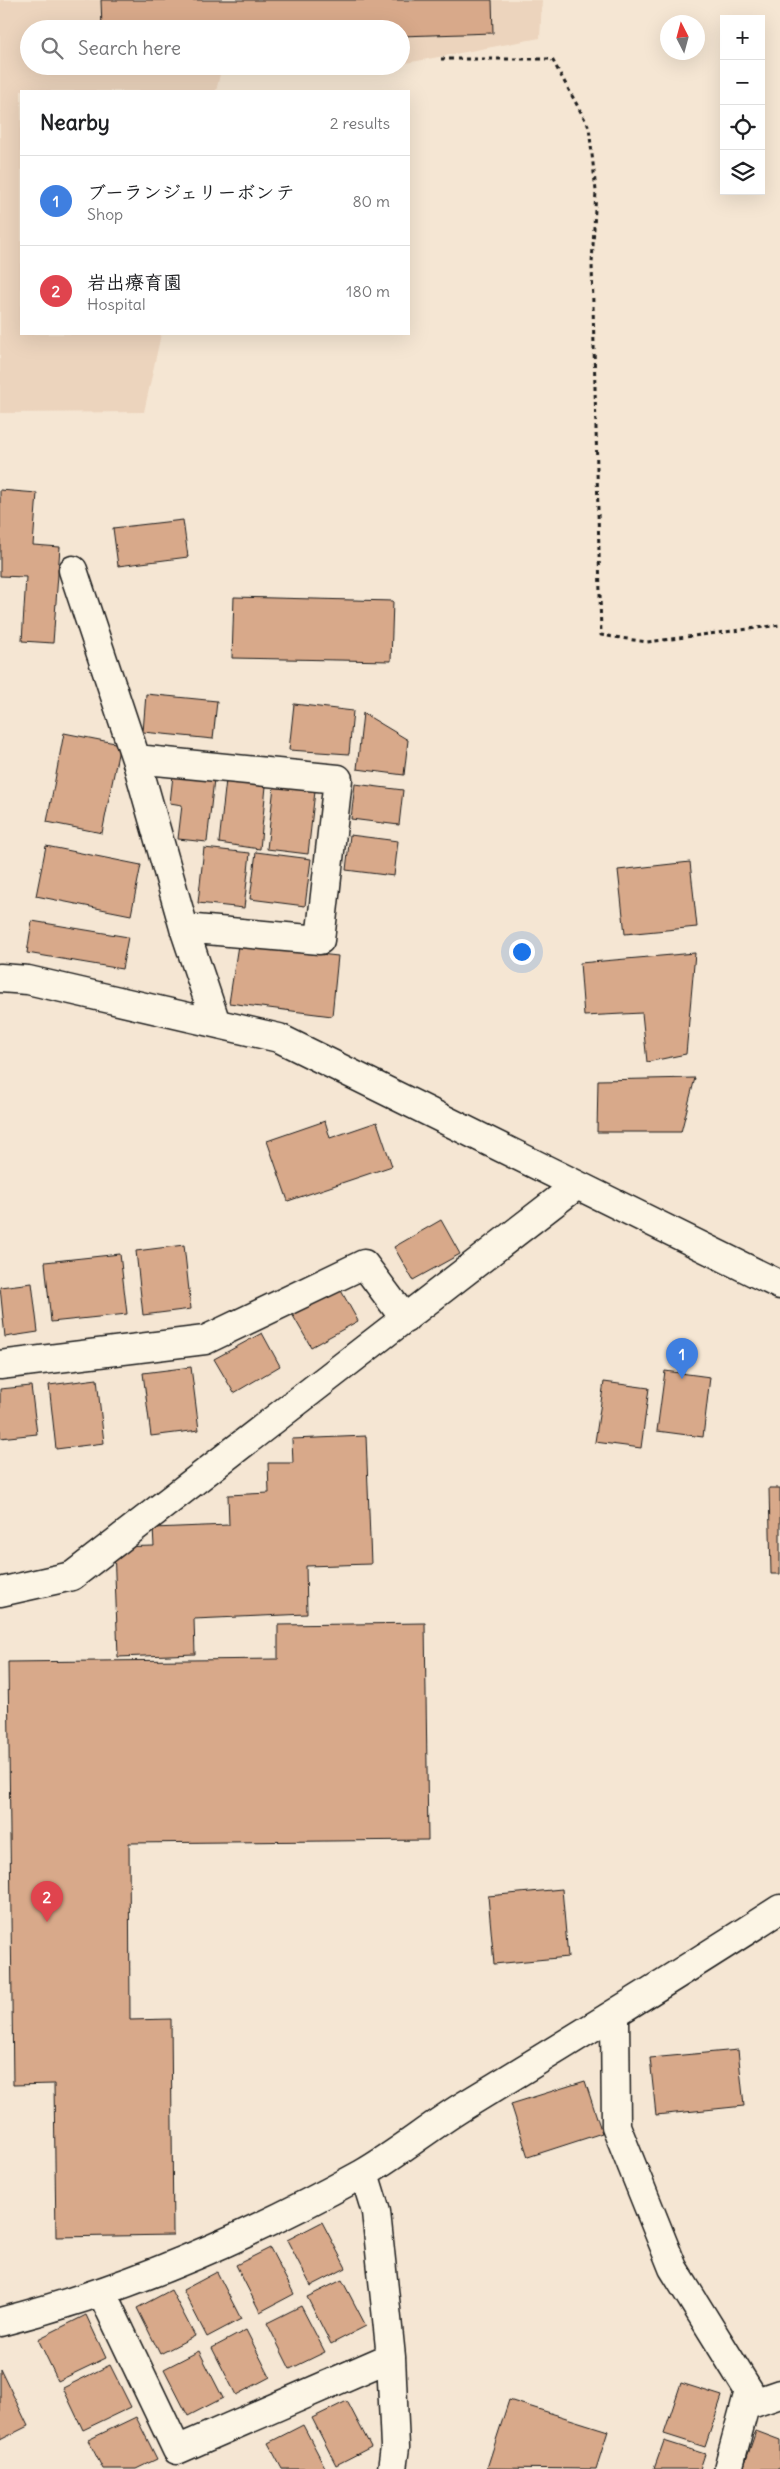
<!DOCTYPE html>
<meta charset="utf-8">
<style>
:root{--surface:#fff;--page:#f6f6f6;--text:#202124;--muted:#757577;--line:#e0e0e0;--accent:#d1495b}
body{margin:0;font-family:Delius,"Klee One",sans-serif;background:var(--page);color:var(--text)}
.controls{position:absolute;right:15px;top:15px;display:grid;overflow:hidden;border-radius:0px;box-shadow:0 5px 20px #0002}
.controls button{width:45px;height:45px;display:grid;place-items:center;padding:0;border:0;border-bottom:1px solid var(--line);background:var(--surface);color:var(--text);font:25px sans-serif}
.compass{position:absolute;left:660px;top:15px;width:45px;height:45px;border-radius:50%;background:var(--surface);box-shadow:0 5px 20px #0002;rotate:354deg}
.you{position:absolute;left:521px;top:951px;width:18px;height:18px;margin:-12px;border:4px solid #fff;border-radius:50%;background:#1a73e8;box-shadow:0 0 0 8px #1a73e833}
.badge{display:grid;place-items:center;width:32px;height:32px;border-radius:50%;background:var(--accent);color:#fff;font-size:16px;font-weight:700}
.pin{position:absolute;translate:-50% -41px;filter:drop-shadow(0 1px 2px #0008)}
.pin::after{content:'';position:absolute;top:26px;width:18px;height:15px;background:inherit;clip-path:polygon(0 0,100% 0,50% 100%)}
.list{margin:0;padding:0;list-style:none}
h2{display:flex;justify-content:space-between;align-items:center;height:65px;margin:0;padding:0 20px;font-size:21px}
h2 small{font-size:16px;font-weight:400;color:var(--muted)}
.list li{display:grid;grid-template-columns:32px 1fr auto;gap:15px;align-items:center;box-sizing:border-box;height:90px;padding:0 20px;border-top:1px solid var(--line)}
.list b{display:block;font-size:19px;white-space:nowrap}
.list p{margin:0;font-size:16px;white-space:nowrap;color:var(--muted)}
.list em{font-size:16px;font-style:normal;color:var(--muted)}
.icon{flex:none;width:28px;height:28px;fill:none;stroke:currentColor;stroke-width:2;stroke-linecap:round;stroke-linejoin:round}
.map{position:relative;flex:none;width:780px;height:2469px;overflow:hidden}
.search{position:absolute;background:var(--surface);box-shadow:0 5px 20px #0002;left:20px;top:20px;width:390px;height:55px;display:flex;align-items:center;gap:12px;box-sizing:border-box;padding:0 18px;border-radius:28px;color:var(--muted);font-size:19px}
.panel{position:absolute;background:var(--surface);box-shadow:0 5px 20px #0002;left:20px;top:90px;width:390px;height:245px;border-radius:0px}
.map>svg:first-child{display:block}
</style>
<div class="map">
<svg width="780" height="2469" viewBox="0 0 780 2469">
<rect width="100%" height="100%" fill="#f5e6d3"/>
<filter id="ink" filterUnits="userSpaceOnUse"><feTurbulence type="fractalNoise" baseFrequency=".02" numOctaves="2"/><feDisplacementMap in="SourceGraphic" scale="10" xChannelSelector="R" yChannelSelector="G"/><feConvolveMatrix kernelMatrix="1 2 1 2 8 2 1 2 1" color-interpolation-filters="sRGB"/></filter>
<g filter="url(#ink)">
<path fill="#ecd4bd" d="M0 0H542L540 38 401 64V29H29V66H222L216 91H21V334H161L144 412 0 413Z"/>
<path fill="#d8a98a" stroke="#1c1c1c" d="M101 0H492L493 33 401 36V29H102Z
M0 490 37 493 33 545 60 547 53 643 22 641 26 577 0 576Z
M183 520 188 557 118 566 113 528Z
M234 597 393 601 391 661 232 658Z
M146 694 217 701 213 739 143 732Z
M294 704 353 711 349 754 289 750Z
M363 713 408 740 404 775 357 769Z
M64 733 120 744 102 833 47 822Z
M173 775 214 779 207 842 178 839 182 805 170 803Z
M226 780 266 786 260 849 219 843Z
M355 784 403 790 399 825 351 819Z
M274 786 315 791 308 854 267 849Z
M350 835 398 841 394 876 346 870Z
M46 846 141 865 131 915 36 896Z
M204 848 250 853 244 908 198 903Z
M256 852 311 859 305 906 250 899Z
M690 862 697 927 625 934 618 870Z
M32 921 128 937 122 969 27 953Z
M238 945 338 956 332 1016 229 1003Z
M695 953 686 1054 647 1062 642 1013 584 1016 580 963Z
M695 1078 681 1132H597L598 1080Z
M325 1121 330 1138 377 1122 392 1166 288 1201 267 1141Z
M441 1220 460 1254 413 1280 394 1247Z
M184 1245 191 1309 143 1315 136 1251Z
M120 1254 127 1314 51 1322 45 1262Z
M32 1283 38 1332 5 1337 0 1287Z
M339 1287 358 1321 311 1347 292 1314Z
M262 1333 280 1366 234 1393 214 1359Z
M191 1367 199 1430 151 1436 143 1373Z
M665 1371 710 1377 703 1437 657 1431Z
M97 1379 104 1443 56 1449 49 1385Z
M604 1382 649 1388 641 1448 595 1442Z
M31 1386 37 1434 0 1438V1389Z
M366 1436 371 1564 306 1566 307 1614 194 1619 195 1654 118 1657 114 1547 154 1546 153 1528 229 1525 228 1495 269 1493 268 1463H293L292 1439Z
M769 1488H780V1574H771Z
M425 1623 428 1840 129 1843 130 2020 171 2019 173 2235 56 2237 54 2084 13 2085 8 1662 278 1659V1625Z
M562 1889 568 1957 494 1964 488 1896Z
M738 2050 744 2106 656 2115 650 2058Z
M585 2081 602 2133 528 2157 511 2104Z
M322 2222 346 2268 311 2286 287 2240Z
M270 2248 294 2294 260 2312 236 2265Z
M217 2272 241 2319 207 2337 183 2290Z
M342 2280 366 2326 331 2344 307 2297Z
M171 2290 195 2336 160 2354 137 2308Z
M301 2306 325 2352 290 2369 267 2323Z
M86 2315 106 2358 58 2381 38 2339Z
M246 2330 270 2377 236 2395 212 2348Z
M199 2351 223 2398 188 2416 164 2369Z
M110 2365 131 2407 83 2430 63 2388Z
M0 2368 28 2426 0 2440Z
M681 2383 722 2396 705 2447 664 2434Z
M509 2400 608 2431 596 2469 487 2468Z
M347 2401 371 2447 336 2465 312 2418Z
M136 2417 157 2459 136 2469H103L88 2440Z
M303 2425 326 2469H282L268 2443Z
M756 2431 780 2440V2469H743Z
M664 2441 705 2454 700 2469H654Z"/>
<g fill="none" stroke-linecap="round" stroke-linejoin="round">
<defs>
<path id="minor" d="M73 570 136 759 184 928 216 1023
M136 759 338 779 320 940 184 928
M0 978 28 980 279 1038 780 1285
M0 1365 205 1340 364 1264 405 1319
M0 1592 72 1576 577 1185
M615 2015 616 2126 673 2268 749 2391 728 2469
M102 2293 177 2450 391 2357 376 2212 364 2173
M0 2322C127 2290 248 2237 362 2174 397 2154 428 2128 462 2107 569 2042 675 1977 780 1909
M391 2357 395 2447 392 2469
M745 2406 780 2394"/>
</defs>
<use href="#minor" stroke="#1c1c1c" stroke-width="31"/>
<path stroke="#1c1c1c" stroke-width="3" stroke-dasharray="4 4" stroke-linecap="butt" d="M441 59H552L589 127 596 191 592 264 601 635 647 642 780 625"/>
<use href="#minor" stroke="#fcf5e5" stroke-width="28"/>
</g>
</g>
</svg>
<div class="controls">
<button>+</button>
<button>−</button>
<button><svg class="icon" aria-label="locate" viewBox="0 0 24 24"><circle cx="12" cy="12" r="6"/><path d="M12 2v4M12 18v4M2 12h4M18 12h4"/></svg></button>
<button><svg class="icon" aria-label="layers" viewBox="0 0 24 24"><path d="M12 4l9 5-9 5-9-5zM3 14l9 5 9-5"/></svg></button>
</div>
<svg class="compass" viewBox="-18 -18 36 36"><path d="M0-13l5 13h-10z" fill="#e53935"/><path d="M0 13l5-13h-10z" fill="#757577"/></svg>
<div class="you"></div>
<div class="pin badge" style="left:682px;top:1379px;background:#3f7fe0">1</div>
<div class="pin badge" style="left:47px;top:1922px;background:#e0444e">2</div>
<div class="search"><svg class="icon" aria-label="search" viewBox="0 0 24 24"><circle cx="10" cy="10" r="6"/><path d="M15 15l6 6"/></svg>Search here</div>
<section class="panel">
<h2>Nearby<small>2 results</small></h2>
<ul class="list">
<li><span class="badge" style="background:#3f7fe0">1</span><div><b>ブーランジェリーボンテ</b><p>Shop</p></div><em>80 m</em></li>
<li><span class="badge" style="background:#e0444e">2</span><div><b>岩出療育園</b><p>Hospital</p></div><em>180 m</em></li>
</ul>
</section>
</div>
